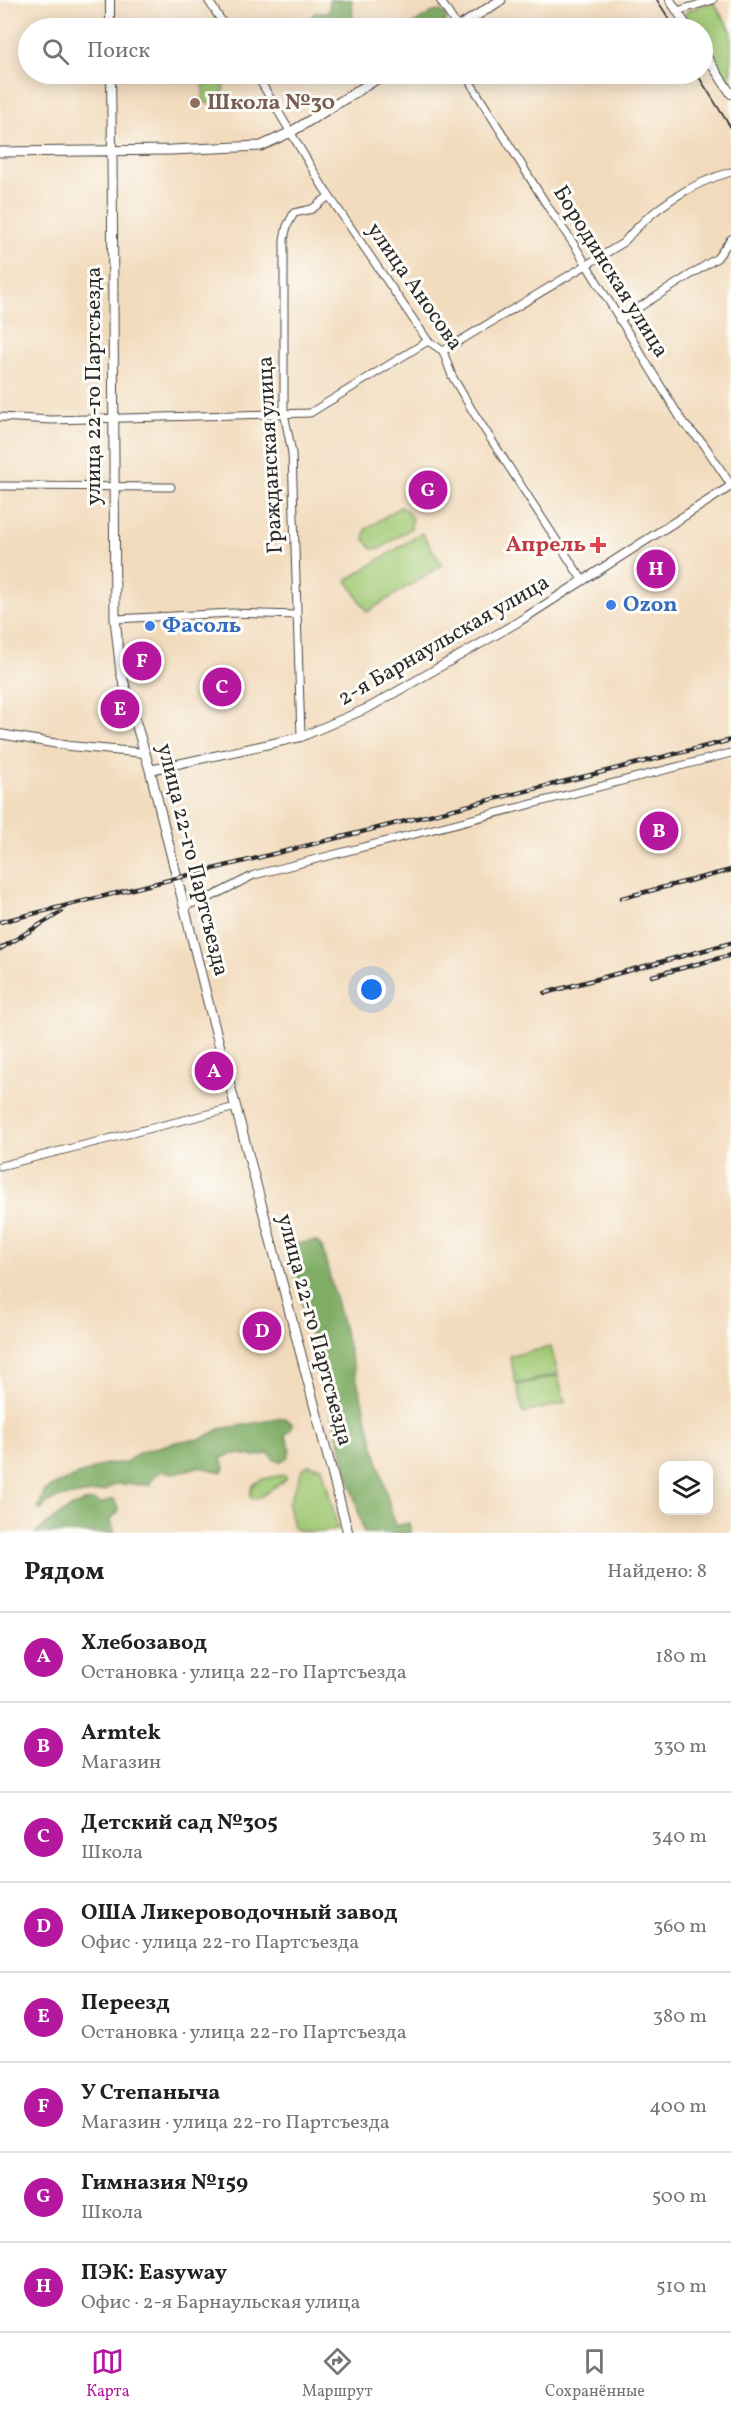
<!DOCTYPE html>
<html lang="ru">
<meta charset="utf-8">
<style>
:root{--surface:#fff;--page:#f2f2f2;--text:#202124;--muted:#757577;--line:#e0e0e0;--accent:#b5179e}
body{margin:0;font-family:Vollkorn,serif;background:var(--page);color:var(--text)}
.controls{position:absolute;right:18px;bottom:18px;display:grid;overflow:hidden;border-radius:12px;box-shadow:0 3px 15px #0003}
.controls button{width:54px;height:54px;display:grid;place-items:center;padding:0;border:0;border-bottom:2px solid var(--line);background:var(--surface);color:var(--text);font:30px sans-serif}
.you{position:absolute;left:372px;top:990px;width:21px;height:21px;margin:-15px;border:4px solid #fff;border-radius:50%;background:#1a73e8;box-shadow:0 0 0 9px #1a73e833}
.badge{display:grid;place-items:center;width:39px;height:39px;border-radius:50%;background:var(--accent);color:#fff;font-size:20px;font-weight:700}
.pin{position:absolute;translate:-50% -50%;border:3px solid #fff;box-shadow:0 2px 6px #0006}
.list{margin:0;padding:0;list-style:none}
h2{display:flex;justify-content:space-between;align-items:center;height:78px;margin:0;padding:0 24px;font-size:26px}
h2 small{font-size:20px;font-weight:400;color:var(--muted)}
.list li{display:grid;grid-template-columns:39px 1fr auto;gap:18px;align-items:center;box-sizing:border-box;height:90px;padding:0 24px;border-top:2px solid var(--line)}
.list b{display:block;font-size:22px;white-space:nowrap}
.list p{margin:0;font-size:20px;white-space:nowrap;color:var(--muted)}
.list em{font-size:20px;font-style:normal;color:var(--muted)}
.icon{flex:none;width:33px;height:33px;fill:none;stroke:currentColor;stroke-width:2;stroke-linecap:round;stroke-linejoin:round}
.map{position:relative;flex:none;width:731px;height:1533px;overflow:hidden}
.search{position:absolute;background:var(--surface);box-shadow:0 3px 15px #0003;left:18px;right:18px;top:18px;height:66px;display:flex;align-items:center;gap:15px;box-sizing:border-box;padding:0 21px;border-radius:33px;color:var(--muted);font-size:22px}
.sheet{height:798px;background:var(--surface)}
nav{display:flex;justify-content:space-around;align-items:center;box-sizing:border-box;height:84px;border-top:2px solid var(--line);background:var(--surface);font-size:16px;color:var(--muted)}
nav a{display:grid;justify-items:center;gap:3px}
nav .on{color:var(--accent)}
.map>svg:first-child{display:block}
</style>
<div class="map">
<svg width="731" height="1533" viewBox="0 0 731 1533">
<rect width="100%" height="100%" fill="#fdfcf7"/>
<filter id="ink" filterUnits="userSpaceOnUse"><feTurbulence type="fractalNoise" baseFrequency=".0167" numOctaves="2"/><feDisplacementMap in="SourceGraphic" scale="12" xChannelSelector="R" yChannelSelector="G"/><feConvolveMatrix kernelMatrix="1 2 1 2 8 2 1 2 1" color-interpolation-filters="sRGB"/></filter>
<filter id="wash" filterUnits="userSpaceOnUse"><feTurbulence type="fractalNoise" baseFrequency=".008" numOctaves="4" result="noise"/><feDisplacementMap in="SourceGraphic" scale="24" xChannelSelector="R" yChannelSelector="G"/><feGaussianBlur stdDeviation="1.35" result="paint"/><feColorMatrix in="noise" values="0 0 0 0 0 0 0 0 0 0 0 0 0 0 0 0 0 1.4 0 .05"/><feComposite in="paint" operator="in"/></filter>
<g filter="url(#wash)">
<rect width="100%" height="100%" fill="#f2dbbd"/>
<path fill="#a1c975" stroke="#667a50" stroke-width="1.5" d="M713 2 731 30V88L703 43 702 28H694L685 14 687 11Z
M204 74H224L223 99 220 103 208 104 203 100Z
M400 507 407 511 412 519 411 528 381 548 373 549 364 539 366 529Z
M422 533 442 565 367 612 347 580Z
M551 1347 558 1374 516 1384 510 1356Z
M558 1376 565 1403 523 1413 517 1385Z
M308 1465 322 1467 338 1529C327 1533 303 1533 293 1528L288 1504 302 1470Z
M283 1475 286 1476V1479L257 1499 251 1498C247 1478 269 1478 283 1475Z"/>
<path fill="#80ad66" stroke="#566c48" stroke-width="1.5" d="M329 0H352L353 21 341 28H327L322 20 313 18 312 16 315 13H327L330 9Z
M441 11 445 14 446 21 438 28H407L433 12Z
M316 1241 322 1247 395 1526 409 1523 411 1533H364L289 1254 295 1244Z
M284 1418 292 1423 291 1429 285 1435C289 1445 295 1456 281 1461L274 1460 269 1453C264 1454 257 1457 253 1456 236 1454 239 1451 222 1458L221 1461 225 1467 222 1472 199 1467 174 1473 162 1471 154 1477 149 1485 115 1484 104 1491 57 1498 47 1503 41 1510 38 1509 45 1491 52 1486 106 1464 125 1463 138 1453 180 1441 201 1439 220 1429Z
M110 1500 114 1499 119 1511 110 1520 115 1533H35C49 1523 85 1491 101 1504Z"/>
</g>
<g filter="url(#ink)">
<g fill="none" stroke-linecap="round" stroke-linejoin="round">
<defs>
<path id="minor" d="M208 0 226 28
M440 0 458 28
M677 11 713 0
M256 74 323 187 428 341 443 351 452 376 472 410 583 581
M465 74 548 207 575 246 684 424 703 443 731 485
M619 320 717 258 731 239
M443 351 623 243C650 210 690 183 731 172
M0 417 51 420 310 413 428 341
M0 486 171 487
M115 619 232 613 297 615
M301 737 292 453 284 413V239L287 226 294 213 312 209 329 196
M184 906 205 900 254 875 731 753
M0 1166 236 1107"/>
<path id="tertiary" d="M110 0V28
M670 0 688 28
M702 50 731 94
M111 74 112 151
M0 734 70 746 145 753
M150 770 301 737 370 707 518 622 731 486"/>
<path id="secondary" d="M457 28 501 0
M112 151 115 619 121 673 150 770 207 998 348 1533
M0 152 171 150 261 146 291 132 385 74"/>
</defs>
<use href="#minor" stroke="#494541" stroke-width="9"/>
<use href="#tertiary" stroke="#494541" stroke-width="10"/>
<use href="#secondary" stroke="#494541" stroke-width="11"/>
<use href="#minor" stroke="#fff" stroke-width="7"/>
<use href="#tertiary" stroke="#fff" stroke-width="8"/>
<use href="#secondary" stroke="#fff" stroke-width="9"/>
<path stroke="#2b2b2b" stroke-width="1.5" d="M657 0 675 28
M697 74 731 128"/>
<defs>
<path id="rail" d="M622 898 731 870
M0 922 731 740
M0 949 61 912
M652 976 731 955
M545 993 731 943"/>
</defs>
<use href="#rail" stroke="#2b2b2b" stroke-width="4.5"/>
<use href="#rail" stroke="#fdfcf7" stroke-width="2" stroke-dasharray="7" stroke-linecap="butt"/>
</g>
</g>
<circle fill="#8d6e63" stroke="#fdfcf7" stroke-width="2" cx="195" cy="103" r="6"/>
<path fill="#e0444e" stroke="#fdfcf7" stroke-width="2" d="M595 536h6v6h6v6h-6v6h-6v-6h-6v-6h6z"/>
<g fill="#3f7fe0" stroke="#fdfcf7" stroke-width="2">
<circle cx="611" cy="605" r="6"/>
<circle cx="150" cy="626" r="6"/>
</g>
<g text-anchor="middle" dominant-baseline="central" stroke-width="6" stroke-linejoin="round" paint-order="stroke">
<g font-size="22" font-weight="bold" fill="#785e54" stroke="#fdfcf7" text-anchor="start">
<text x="207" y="103">Школа №30</text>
</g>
<g font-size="22" fill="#2b2b2b" stroke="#fdfcf7">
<text transform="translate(610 272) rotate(58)">Бородинская улица</text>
<text transform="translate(414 287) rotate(55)">улица Аносова</text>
<text transform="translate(94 386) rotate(-90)">улица 22-го Партсъезда</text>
<text transform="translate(271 455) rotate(-93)">Гражданская улица</text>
<text transform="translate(444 641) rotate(-30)">2-я Барнаульская улица</text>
<text transform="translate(192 860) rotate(76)">улица 22-го Партсъезда</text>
<text transform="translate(314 1330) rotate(75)">улица 22-го Партсъезда</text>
</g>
<g font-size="22" font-weight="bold" fill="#be3a42" stroke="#fdfcf7" text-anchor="end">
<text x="586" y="545">Апрель</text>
</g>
<g font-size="22" font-weight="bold" fill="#366cbe" stroke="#fdfcf7" text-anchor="start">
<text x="623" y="605">Ozon</text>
<text x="162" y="626">Фасоль</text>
</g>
</g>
</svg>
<div class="controls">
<button><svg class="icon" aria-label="layers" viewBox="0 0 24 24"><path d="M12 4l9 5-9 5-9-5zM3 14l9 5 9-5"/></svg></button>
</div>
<div class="you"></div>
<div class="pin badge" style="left:214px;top:1071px">A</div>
<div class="pin badge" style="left:659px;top:831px">B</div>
<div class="pin badge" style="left:222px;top:687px">C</div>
<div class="pin badge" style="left:262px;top:1331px">D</div>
<div class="pin badge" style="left:120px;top:709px">E</div>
<div class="pin badge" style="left:142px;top:661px">F</div>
<div class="pin badge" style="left:428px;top:490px">G</div>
<div class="pin badge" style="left:656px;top:569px">H</div>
<div class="search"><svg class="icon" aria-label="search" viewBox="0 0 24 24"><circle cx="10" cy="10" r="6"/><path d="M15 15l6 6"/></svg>Поиск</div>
</div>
<section class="sheet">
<h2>Рядом<small>Найдено: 8</small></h2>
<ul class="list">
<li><span class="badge">A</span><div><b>Хлебозавод</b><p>Остановка · улица 22-го Партсъезда</p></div><em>180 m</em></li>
<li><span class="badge">B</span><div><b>Armtek</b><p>Магазин</p></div><em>330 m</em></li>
<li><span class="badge">C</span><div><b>Детский сад №305</b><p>Школа</p></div><em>340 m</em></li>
<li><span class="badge">D</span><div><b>ОША Ликероводочный завод</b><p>Офис · улица 22-го Партсъезда</p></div><em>360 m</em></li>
<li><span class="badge">E</span><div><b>Переезд</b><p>Остановка · улица 22-го Партсъезда</p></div><em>380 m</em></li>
<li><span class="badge">F</span><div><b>У Степаныча</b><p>Магазин · улица 22-го Партсъезда</p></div><em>400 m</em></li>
<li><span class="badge">G</span><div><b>Гимназия №159</b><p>Школа</p></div><em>500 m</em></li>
<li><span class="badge">H</span><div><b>ПЭК: Easyway</b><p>Офис · 2-я Барнаульская улица</p></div><em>510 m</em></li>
</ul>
</section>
<nav>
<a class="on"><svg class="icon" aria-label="map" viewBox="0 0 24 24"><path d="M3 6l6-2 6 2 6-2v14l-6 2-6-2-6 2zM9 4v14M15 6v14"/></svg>Карта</a>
<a><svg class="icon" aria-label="directions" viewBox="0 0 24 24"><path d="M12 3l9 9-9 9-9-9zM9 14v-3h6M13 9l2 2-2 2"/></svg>Маршрут</a>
<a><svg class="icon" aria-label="saved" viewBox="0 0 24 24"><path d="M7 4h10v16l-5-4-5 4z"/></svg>Сохранённые</a>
</nav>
